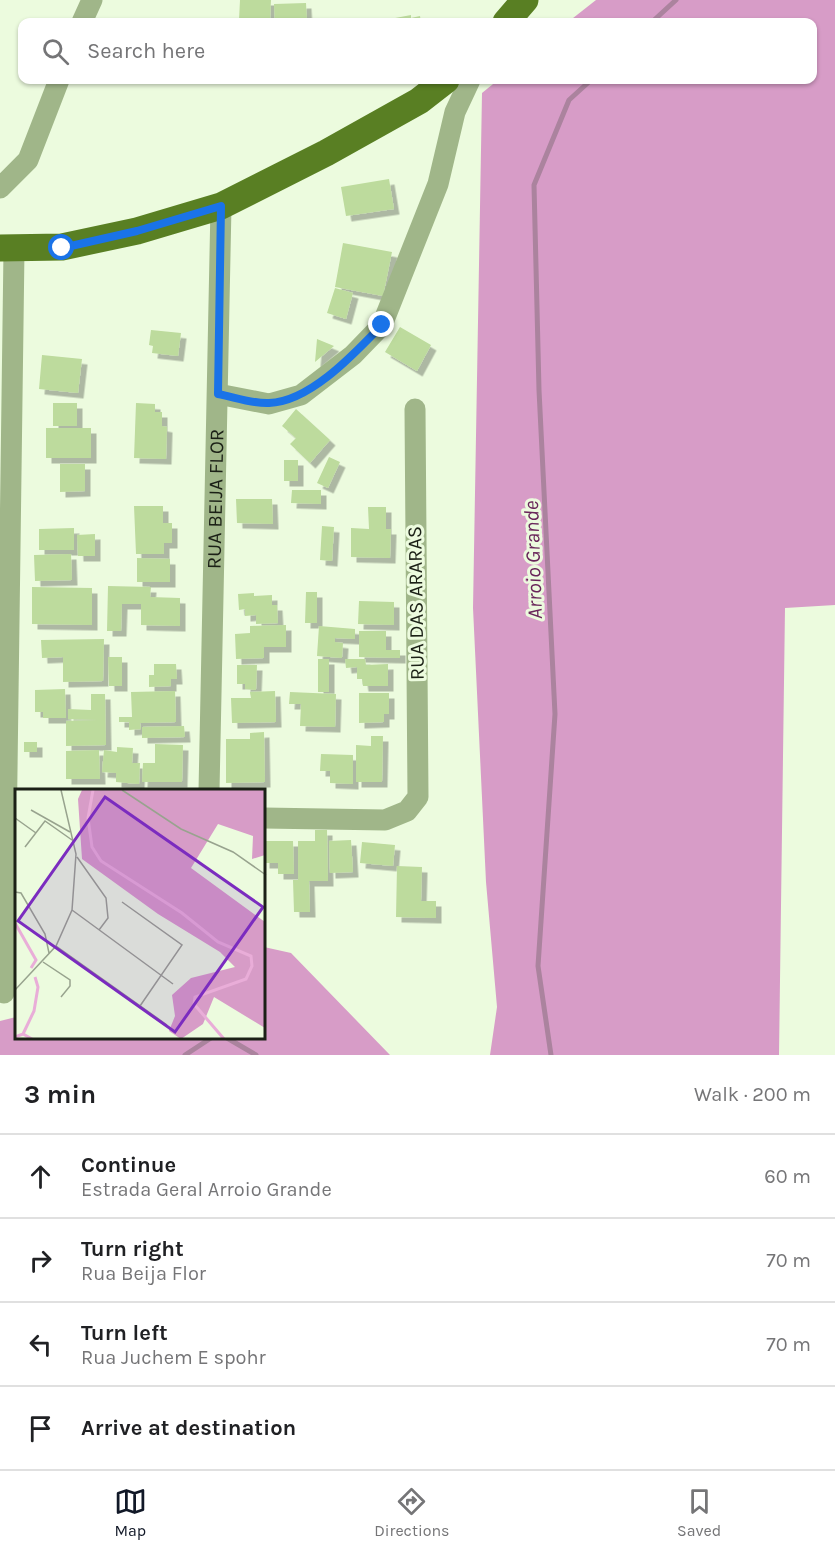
<!DOCTYPE html>
<meta charset="utf-8">
<style>
:root{--surface:#fff;--page:#f6f6f6;--text:#202124;--muted:#757577;--line:#e0e0e0;--accent:#111827}
body{margin:0;font-family:Karla,sans-serif;background:var(--page);color:var(--text)}
.stop{position:absolute;width:18px;height:18px;margin:-14px;border:4px solid #1a73e8;border-radius:50%;background:#fff}
.stop.end{background:#1a73e8;border-color:#fff;box-shadow:0 2px 6px #0008}
.list{margin:0;padding:0;list-style:none}
h2{display:flex;justify-content:space-between;align-items:center;height:78px;margin:0;padding:0 24px;font-size:26px}
h2 small{font-size:20px;font-weight:400;color:var(--muted)}
.list li{display:grid;grid-template-columns:39px 1fr auto;gap:18px;align-items:center;box-sizing:border-box;height:84px;padding:0 24px;border-top:2px solid var(--line)}
.list b{display:block;font-size:22px;white-space:nowrap}
.list p{margin:0;font-size:20px;white-space:nowrap;color:var(--muted)}
.list em{font-size:20px;font-style:normal;color:var(--muted)}
.icon{flex:none;width:33px;height:33px;fill:none;stroke:currentColor;stroke-width:2;stroke-linecap:round;stroke-linejoin:round}
.map{position:relative;flex:none;width:835px;height:1055px;overflow:hidden}
.search{position:absolute;background:var(--surface);box-shadow:0 2px 4px #0004;left:18px;right:18px;top:18px;height:66px;display:flex;align-items:center;gap:15px;box-sizing:border-box;padding:0 21px;border-radius:12px;color:var(--muted);font-size:22px}
.sheet{height:414px;background:var(--surface)}
nav{display:flex;justify-content:space-around;align-items:center;box-sizing:border-box;height:84px;border-top:2px solid var(--line);background:var(--surface);font-size:16px;color:var(--muted)}
nav a{display:grid;justify-items:center;gap:3px}
nav .on{color:var(--accent)}
.map>svg:first-child{display:block}
</style>
<div class="map">
<svg width="835" height="1055" viewBox="0 0 835 1055">
<defs>
<filter id="shadow"><feDropShadow dx="5.5" dy="5.5" stdDeviation="0" flood-color="#0004"/></filter>
</defs>
<rect width="100%" height="100%" fill="#ecfbde"/>
<path fill="#d79cc7" d="M596 0H835V605L785 608 779 1055H490L497 1007 486 882 473 608 482 93 498 80H812V22H568Z
M264 947 291 953 390 1055H0V1021L16 1017V1038H264Z"/>
<g fill="none" stroke-linecap="round" stroke-linejoin="round">
<path stroke="#ab839e" stroke-width="5" d="M652 22 676 0
M227 1038 256 1055
M185 1055 211 1038
M551 1055 538 966 555 714 539 390 534 185 569 100 591 80"/>
</g>
<path fill="#bddb9d" filter="url(#shadow)" d="M240 0H271L270 20H239Z
M306 3 307 22H275L274 4Z
M411 15V18L420 16 421 22H391L390 19Z
M389 179 394 209 346 216 341 187Z
M343 243 392 252 383 296 335 287Z
M335 288 353 293 346 319 327 313Z
M400 327 431 345 417 371 385 352Z
M151 330 181 333 178 356 152 353 153 346 149 345Z
M317 339 334 346 315 362Z
M42 355 82 359 78 393 39 389Z
M53 403H77V426H53Z
M136 403 155 404V412H162V426L167 427 166 459 134 458Z
M296 409 330 440 310 463 290 444 296 438 282 426Z
M46 428H91V458H46Z
M329 457 340 462 328 488 317 483Z
M284 460H298V481H284Z
M60 464H85V491L60 492Z
M292 490H321V504L291 503Z
M236 499H272L273 524 237 523Z
M134 506H163V523H172V543H164V554H136Z
M368 507H386V529H391L390 558 351 557V528L369 529Z
M322 526 334 527 332 561 320 560Z
M74 528V550H39V529Z
M95 534V556H78L77 535Z
M71 554 72 580 35 581 34 555Z
M137 558 170 559V582H137Z
M108 586 151 587 150 597 180 598V626L141 625V604H122L121 631H107Z
M32 587 92 588V625L32 624Z
M306 592H317V623H305Z
M254 593V596L272 595V605H277L278 623 256 624V615L245 616V609L239 610 238 594Z
M359 601 394 602V625L358 624Z
M286 625V647H264V658L236 659 235 634 250 633V626Z
M319 626 355 629V639L335 638V642L343 643 342 658 317 656Z
M359 631H386V650H400V658L359 657Z
M104 639 103 681 63 682V657L42 658 41 640Z
M108 657H122V686H109Z
M318 659H329V692H318Z
M345 659H365L366 665 388 664V686H363L362 679H357V667L346 668Z
M154 664H176L177 679H171V686L149 687V675H154Z
M237 665H257L256 690 245 689V684H237Z
M65 689 66 718H43V712H35V690Z
M175 691 176 722 140 723 141 729 129 730V722H119V717H132L131 692Z
M275 691 276 722 232 723 231 698H251L250 692Z
M290 692 336 694 335 727 300 726 301 704H289Z
M359 693H389V714H384V722L359 723Z
M91 694H105L106 745 66 746V721L98 720 68 719V709L91 710Z
M184 726 185 737 142 738V727Z
M264 732 265 782 226 783V739H250V733Z
M371 736H383L382 782H356V745L371 746Z
M24 742H37V752H24Z
M155 744 183 745 182 782H142L143 763H155Z
M117 747 133 748 132 763H140L139 784 116 782V773L102 772 104 750 117 752Z
M99 750 100 779H66V751Z
M321 754 353 755V784L330 783V771H320Z
M315 830H327L328 881H309L310 912H294L293 880H298V841H315Z
M351 840 353 872 330 873 329 841Z
M264 841H293L294 874H278V863H264Z
M362 842 395 845 393 866 360 863Z
M397 866 422 867 421 901H436V918L396 917Z"/>
<g fill="none" stroke-linecap="round" stroke-linejoin="round">
<g stroke="#a0b689" stroke-width="21">
<path d="M82 22 92 0"/>
<path d="M0 188 28 160 59 80"/>
<path d="M218 394 269 404 301 395 353 355 382 325 438 184 455 112 470 80"/>
<path id="s1" d="M209 791 221 206"/>
<path d="M264 818 385 820 407 811 418 797 415 409"/>
<path d="M4 993 14 250"/>
</g>
<path stroke="#597f23" stroke-width="27" d="M506 22 525 0
M0 248 62 247 137 231 221 206 326 153 419 101 446 80"/>
</g>
<g fill="none" stroke-linecap="round" stroke-linejoin="round">
<path stroke="#1a73e8" stroke-width="8" d="M62 248 137 231 221 206 218 394C234 397 253 404 269 403 310 402 355 353 382 325"/>
</g>
<g text-anchor="middle" dominant-baseline="central" stroke-width="6" stroke-linejoin="round" paint-order="stroke">
<g font-size="20" fill="#1b2016" stroke="#ecfbde">
<text stroke="none"><textPath href="#s1" startOffset="292">RUA BEIJA FLOR</textPath></text>
<text transform="translate(416 603) rotate(-91)">RUA DAS ARARAS</text>
</g>
<g font-size="21" font-style="italic" fill="#69255a" stroke="#ecfbde">
<text transform="translate(533 560) rotate(-92)">Arroio Grande</text>
</g>
</g>
<g transform="translate(15 789)">
<rect width="250" height="250" fill="#ecfbde"/>
<path d="M67 1H250V66L237 70 238 47 203 35 176 79 250 133V239L199 208 188 235 166 250 154 242 160 227 157 206 176 189 220 178 205 163 143 125 67 70 63 10Z" fill="#d79cc7"/>
<path fill="none" stroke="#e9add8" stroke-width="3" d="M78 1 73 29 77 58 86 72 167 124 203 153 236 167 237 177 231 190 180 208 179 215 209 250M0 134 21 171 16 179M8 245 19 222 23 198 20 188M0 248 8 245 17 250"/>
<path fill="none" stroke="#98a38e" stroke-width="1.5" d="M107 1 166 40 218 63 251 86M16 21 55 43M0 29 21 44M10 58 30 32 57 51M62 68 91 109 93 129 84 141M0 103 6 104 30 145 34 164M107 113 167 156 125 217M57 121 158 195M41 157 152 236M28 173 55 191V197L46 208M0 201 41 157 57 121 61 65 46 1"/>
<path fill="#7b2cbf" fill-opacity="0.15" stroke="#7b2cbf" stroke-width="3" d="M90 8 248 118 160 243 3 132Z"/>
<rect width="250" height="250" fill="none" stroke="#1b2016" stroke-width="3"/>
</g>
</svg>
<div class="stop" style="left:62px;top:248px"></div>
<div class="stop end" style="left:382px;top:325px"></div>
<div class="search"><svg class="icon" aria-label="search" viewBox="0 0 24 24"><circle cx="10" cy="10" r="6"/><path d="M15 15l6 6"/></svg>Search here</div>
</div>
<section class="sheet">
<h2>3 min<small>Walk · 200 m</small></h2>
<ul class="list">
<li><svg class="icon" aria-label="ahead" viewBox="0 0 24 24"><path d="M12 20V5M6 11l6-6 6 6"/></svg><div><b>Continue</b><p>Estrada Geral Arroio Grande</p></div><em>60 m</em></li>
<li><svg class="icon" aria-label="right" viewBox="0 0 24 24"><path d="M7 20v-9h11M14 6l5 5-5 5"/></svg><div><b>Turn right</b><p>Rua Beija Flor</p></div><em>70 m</em></li>
<li><svg class="icon" aria-label="left" viewBox="0 0 24 24"><path d="M17 20v-9H6M10 6l-5 5 5 5"/></svg><div><b>Turn left</b><p>Rua Juchem E spohr</p></div><em>70 m</em></li>
<li><svg class="icon" aria-label="arrive" viewBox="0 0 24 24"><path d="M6 21V4h12l-3 4 3 4H6"/></svg><div><b>Arrive at destination</b></div></li>
</ul>
</section>
<nav>
<a class="on"><svg class="icon" aria-label="map" viewBox="0 0 24 24"><path d="M3 6l6-2 6 2 6-2v14l-6 2-6-2-6 2zM9 4v14M15 6v14"/></svg>Map</a>
<a><svg class="icon" aria-label="directions" viewBox="0 0 24 24"><path d="M12 3l9 9-9 9-9-9zM9 14v-3h6M13 9l2 2-2 2"/></svg>Directions</a>
<a><svg class="icon" aria-label="saved" viewBox="0 0 24 24"><path d="M7 4h10v16l-5-4-5 4z"/></svg>Saved</a>
</nav>
